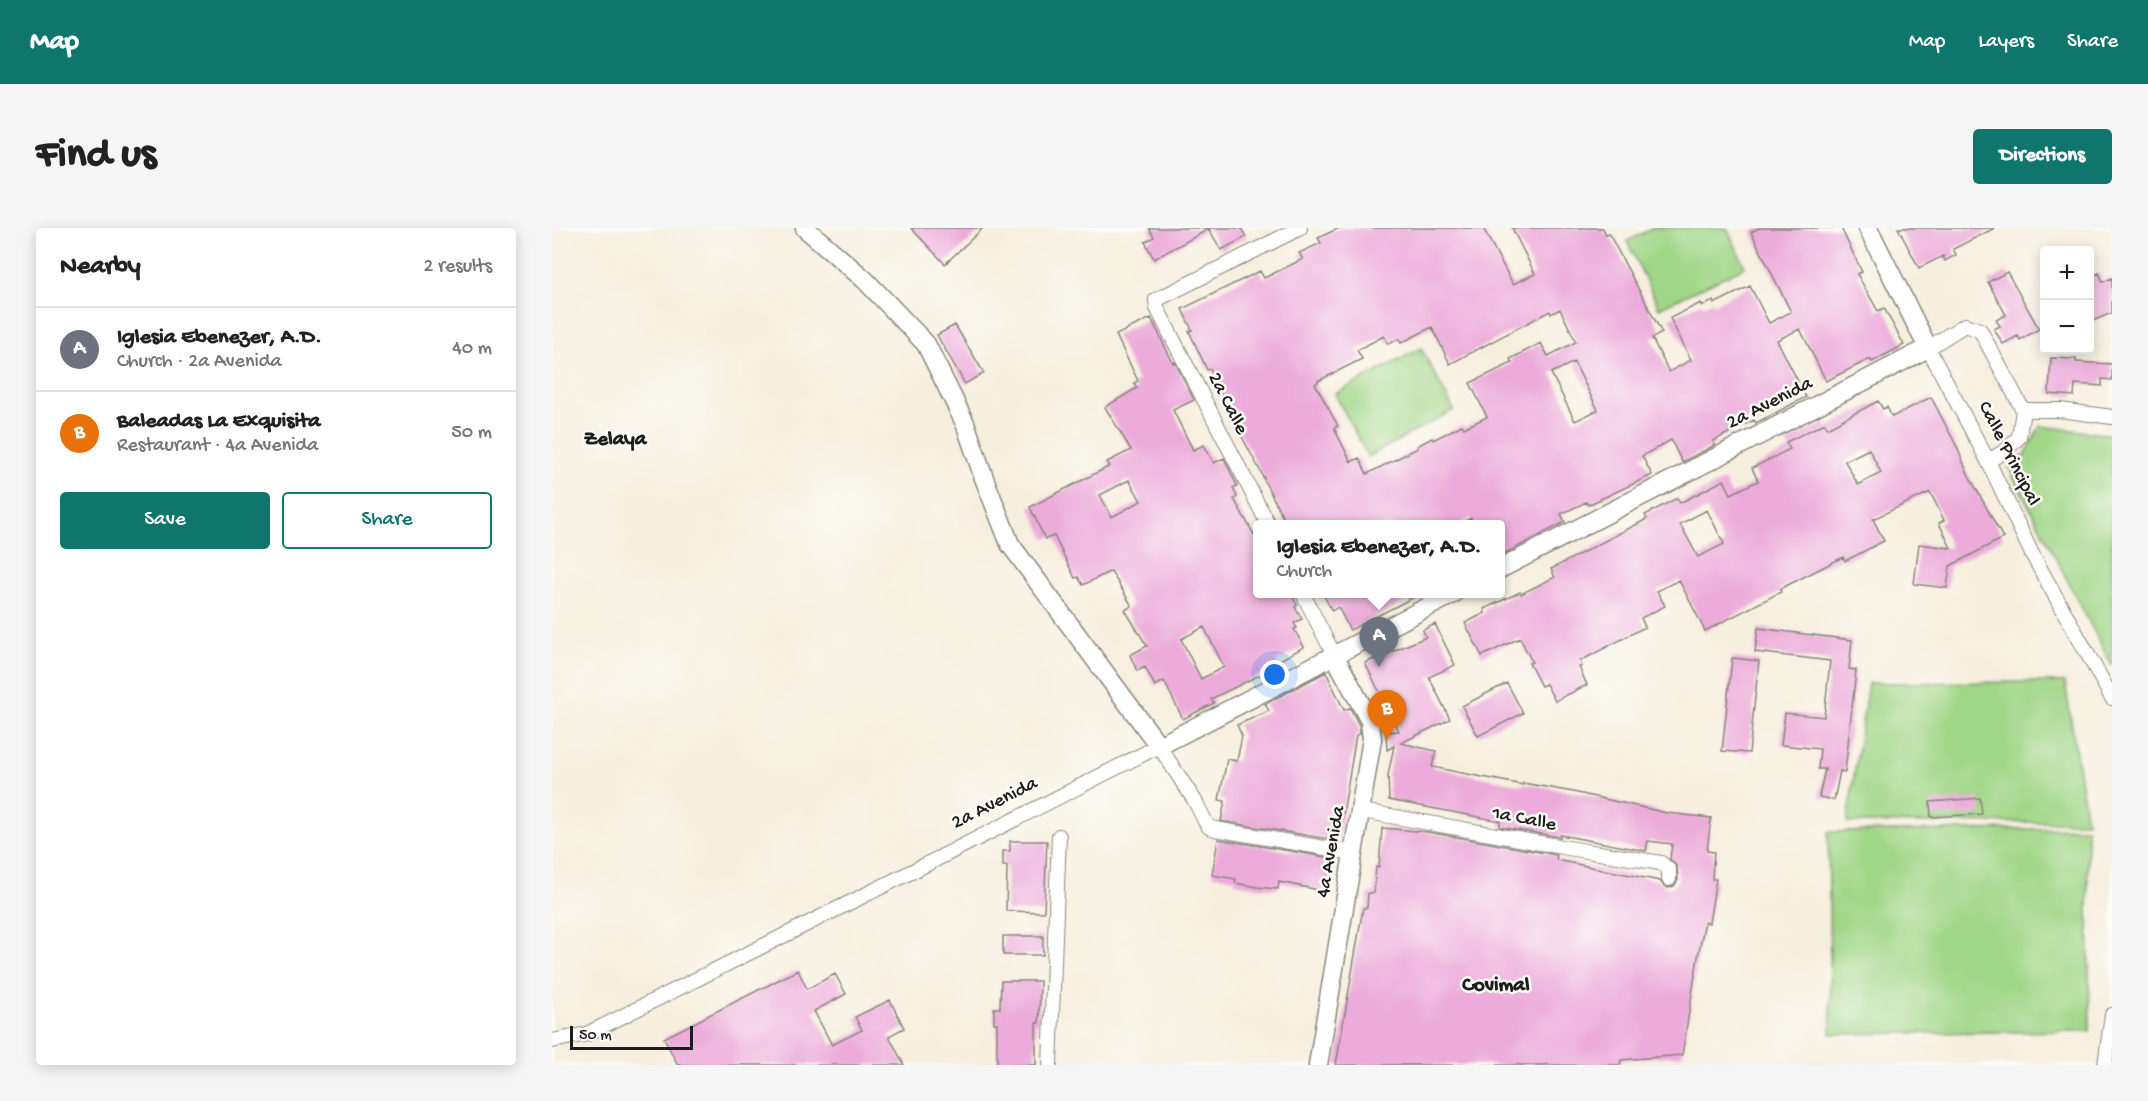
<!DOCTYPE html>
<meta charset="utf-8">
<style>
:root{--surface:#fff;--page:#f6f6f6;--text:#222;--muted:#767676;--line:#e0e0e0;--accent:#0f766e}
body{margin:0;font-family:"Gochi Hand",sans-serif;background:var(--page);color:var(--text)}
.controls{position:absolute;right:18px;top:18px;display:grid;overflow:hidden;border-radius:6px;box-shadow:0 3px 15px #0003}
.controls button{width:54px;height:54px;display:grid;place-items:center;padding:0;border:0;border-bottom:2px solid var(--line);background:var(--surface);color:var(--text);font:30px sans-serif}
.scale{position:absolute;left:18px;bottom:15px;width:123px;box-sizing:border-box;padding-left:6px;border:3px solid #1c1c1c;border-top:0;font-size:16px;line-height:21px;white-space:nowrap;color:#1c1c1c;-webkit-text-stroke:4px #fdfcf7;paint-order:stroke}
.you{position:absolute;left:723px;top:447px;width:21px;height:21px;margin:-15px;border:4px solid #fff;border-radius:50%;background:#1a73e8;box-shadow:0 0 0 9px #1a73e833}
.badge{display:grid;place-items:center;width:39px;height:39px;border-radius:50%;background:var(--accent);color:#fff;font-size:20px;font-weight:700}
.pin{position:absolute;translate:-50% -50px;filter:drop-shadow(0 2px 3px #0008)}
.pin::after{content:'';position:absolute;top:32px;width:21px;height:18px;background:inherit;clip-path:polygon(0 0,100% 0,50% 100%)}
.popup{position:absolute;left:701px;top:292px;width:252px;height:78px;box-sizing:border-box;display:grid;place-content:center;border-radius:6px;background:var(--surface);filter:drop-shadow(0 2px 4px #0005);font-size:20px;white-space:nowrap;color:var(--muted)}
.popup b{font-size:22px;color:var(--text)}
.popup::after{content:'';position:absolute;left:50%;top:100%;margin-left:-12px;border:12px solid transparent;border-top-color:var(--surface)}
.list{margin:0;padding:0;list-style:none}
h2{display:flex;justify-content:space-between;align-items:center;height:78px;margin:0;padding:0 24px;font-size:26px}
h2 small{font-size:20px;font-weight:400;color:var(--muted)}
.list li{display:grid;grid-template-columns:39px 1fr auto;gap:18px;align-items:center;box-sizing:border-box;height:84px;padding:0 24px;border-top:2px solid var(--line)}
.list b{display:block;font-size:22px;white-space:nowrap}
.list p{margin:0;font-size:20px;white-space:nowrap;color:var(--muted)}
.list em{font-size:20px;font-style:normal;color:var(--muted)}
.actions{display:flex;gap:12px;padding:18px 24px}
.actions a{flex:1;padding:14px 0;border:2px solid var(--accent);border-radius:6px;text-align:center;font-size:21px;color:var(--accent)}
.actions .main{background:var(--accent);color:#fff}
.map{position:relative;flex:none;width:1560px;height:837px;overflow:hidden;border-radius:6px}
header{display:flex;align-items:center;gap:36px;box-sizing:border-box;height:84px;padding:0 30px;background:var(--accent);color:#fff}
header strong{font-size:28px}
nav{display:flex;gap:33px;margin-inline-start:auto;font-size:21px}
.intro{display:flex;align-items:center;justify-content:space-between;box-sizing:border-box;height:144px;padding:0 36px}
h1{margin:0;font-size:42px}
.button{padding:15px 27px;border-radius:6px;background:var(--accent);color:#fff;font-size:21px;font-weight:700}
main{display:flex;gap:36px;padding:0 36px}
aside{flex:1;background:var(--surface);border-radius:6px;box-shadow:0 3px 15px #0003}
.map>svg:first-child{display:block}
</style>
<header>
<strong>Map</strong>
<nav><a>Map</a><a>Layers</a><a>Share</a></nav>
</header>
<div class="intro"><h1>Find us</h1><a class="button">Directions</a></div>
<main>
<aside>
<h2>Nearby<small>2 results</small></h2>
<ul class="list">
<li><span class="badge" style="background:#6b7280">A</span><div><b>Iglesia Ebenezer, A.D.</b><p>Church · 2a Avenida</p></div><em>40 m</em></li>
<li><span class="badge" style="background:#e8710a">B</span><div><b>Baleadas La Exquisita</b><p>Restaurant · 4a Avenida</p></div><em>50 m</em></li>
</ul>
<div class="actions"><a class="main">Save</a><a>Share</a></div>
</aside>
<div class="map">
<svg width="1560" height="837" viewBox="0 0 1560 837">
<rect width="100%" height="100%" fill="#fdfcf7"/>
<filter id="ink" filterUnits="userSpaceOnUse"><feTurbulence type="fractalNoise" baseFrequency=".0167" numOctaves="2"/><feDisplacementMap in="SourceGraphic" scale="12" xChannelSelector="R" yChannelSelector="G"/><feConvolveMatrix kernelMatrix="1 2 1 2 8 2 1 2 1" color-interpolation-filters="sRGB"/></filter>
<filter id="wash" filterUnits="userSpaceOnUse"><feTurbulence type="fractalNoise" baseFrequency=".008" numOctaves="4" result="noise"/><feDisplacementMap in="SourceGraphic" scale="24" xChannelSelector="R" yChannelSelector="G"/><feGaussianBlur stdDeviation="1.35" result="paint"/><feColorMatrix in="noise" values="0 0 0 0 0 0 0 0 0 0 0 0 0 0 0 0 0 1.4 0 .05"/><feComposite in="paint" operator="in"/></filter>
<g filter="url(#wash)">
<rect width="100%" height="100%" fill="#f6efde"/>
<path fill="#a0d687" stroke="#5e7952" stroke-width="1.5" d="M1101 0H1175L1193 39 1107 80 1075 13Z
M869 120 902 182 816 229 783 166Z
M1488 198 1560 207V438L1457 240 1473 227Z
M1513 454 1535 594 1295 595 1316 455Z
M1535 600 1538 803 1279 806 1276 604Z"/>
<g id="blocks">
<path fill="#ecabda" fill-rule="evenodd" d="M359 0H431L393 36Z
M597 0H689L694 9 669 22 657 1 602 31 593 14 602 9Z
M787 0H931L961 56 983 46 960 0H1051L1054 7 1057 6 1110 105 1100 110 1117 144 1139 132 1118 90 1149 75 1151 78 1161 73 1162 76 1198 58 1217 95 1239 84 1199 4 1207 0H1289L1310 44 1305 46 1326 83 1332 80 1352 117 1320 134 1318 131 1274 153 1248 101 1225 112 1254 169 1204 195 1202 192 1161 213 1163 217 1130 234 1119 212 1090 228 1100 247 1036 277 1034 274 1009 286 1013 294 948 328V297H922L919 290 905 297H735L711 250H712L682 194 658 140 655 142 637 103 640 102 630 81 708 43 712 50 751 31 747 25 769 15 766 10ZM1008 81 1024 114 996 128 989 115 958 131 960 135 918 155 935 189 912 200 910 197 881 212 880 210 865 218 866 220 815 246 807 230 799 234 782 200 786 198 763 156 766 154V153L810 131 805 122 832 108 836 116 847 111 849 115 880 99 898 136 998 83 999 86ZM1022 134 1046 182 1023 193 999 145Z
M1346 0H1443L1401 21 1404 27 1393 33 1391 28 1367 40Z
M1455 44 1487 101 1468 112 1466 108 1451 116 1442 101 1448 98 1444 92 1454 87 1436 54Z
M1547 45 1551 54 1560 50V85L1538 94V49Z
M599 90 621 135 623 134 642 172 621 182 641 222 652 217 662 235 672 230 685 258 681 260 685 269 682 271 705 312V366H739L745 377 743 379 750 391 742 395 745 400 742 401 752 419 724 434 726 438 659 471 662 475 631 491 612 453 603 458 593 439 585 443 578 427 595 418 573 382 580 378 559 343 531 357 526 349 523 350 502 308 493 311 478 279 558 238 555 234 579 222 553 179 585 160 582 155 586 153 564 107ZM577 252 589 273 560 289 548 267ZM652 399 672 439 649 451 629 411Z
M403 97 432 145 413 156 385 107Z
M1499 130 1524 131V134L1560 136V152L1550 151V158L1523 156 1522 168 1497 166Z
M1379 169 1405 219 1415 244 1451 310 1398 338 1395 360 1362 356 1367 316 1399 320 1387 295 1392 292 1378 264 1321 291 1332 313 1293 333 1291 329 1228 361 1229 364 1153 403 1127 352 1105 363 1113 378 1089 390 1093 399 1028 433 1030 438 1027 439 1035 457 1003 473 994 456 989 458 977 435 980 434 968 410 930 428 913 395 933 385 932 381 968 364 969 366 1003 349 999 341 1095 291 1093 287 1125 270 1128 275 1172 252 1179 266 1206 253 1200 240 1238 221 1234 214 1273 195 1275 200 1326 173 1331 181 1335 179 1340 189ZM1317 221 1329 245 1306 257 1293 233ZM1155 282 1172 316 1146 329 1128 296Z
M771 366H868L798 402 786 379 780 383Z
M883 396 903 437 877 449 898 491 849 515 884 523 880 539 971 557V555L1021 564 1115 585 1159 590 1155 623 1162 624 1160 651H1164L1157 695 1153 694 1148 717 1130 827 1069 832 1068 837H784L811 680H815L816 665H822L824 639H827L830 600 876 604 1005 627 1004 632 1108 653 1112 658 1116 660 1122 658 1126 652 1125 639 1118 631 1120 616 1096 613 1094 623 1008 607V609L948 599V593L837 572 836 547 842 518 835 522 834 504 847 503 813 435 874 409 871 402Z
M1206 400 1300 412 1297 441 1304 442 1293 544 1288 543 1282 572 1267 569 1273 541H1266L1268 521 1229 517 1233 485 1272 489 1278 433 1203 424Z
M1180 430 1207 433 1197 525 1170 523Z
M774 444 792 482 798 480 807 497 808 506 804 507 787 611H783L782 612 669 593 673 573 667 572 675 531 685 533 690 508 685 497 717 483 713 476Z
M955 455 971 485 926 508 910 478Z
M1428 570 1430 586 1379 589 1378 574Z
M666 611 780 630 777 664 727 654 726 661 705 659 683 655 684 651 660 647Z
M458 613H495L492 684 454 683 455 638H451V623H458Z
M451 708H491V727H451Z
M246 742 255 761 283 746 294 766 262 783 280 817 310 802 303 789 338 772 352 800 337 808 352 837H126L112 810Z
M449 753H488L487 795H484V837H445V795H442V780H448Z"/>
</g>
</g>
<g filter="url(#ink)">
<use href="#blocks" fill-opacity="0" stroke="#89867d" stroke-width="1.5"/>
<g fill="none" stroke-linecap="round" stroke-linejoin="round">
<defs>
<path id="minor" d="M1471 182H1508L1560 189
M1436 233 1453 223 1467 209 1471 182 1428 102 1413 97 1376 120 1436 233 1480 326 1560 470
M716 296 605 80 604 72 748 0
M751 366 782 427
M810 583 1016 620 1109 635 1117 642V651
M0 813 35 806 383 632 607 518 643 573 654 595 657 599 663 601 802 625
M498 837 507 608
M1553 837 1560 787"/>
<path id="tertiary" d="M253 0 313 52 374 116 413 195 432 250 458 316 607 518 901 366
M948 341 1376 120 1316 0
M766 837 820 511 818 493 782 427"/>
</defs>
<use href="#minor" stroke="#89867d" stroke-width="16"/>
<use href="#tertiary" stroke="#89867d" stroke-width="21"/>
<use href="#minor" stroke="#fff" stroke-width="14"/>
<use href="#tertiary" stroke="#fff" stroke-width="18"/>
</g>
</g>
<g text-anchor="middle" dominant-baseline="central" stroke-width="5" stroke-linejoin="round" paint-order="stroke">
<g font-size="20" fill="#1c1c1c" stroke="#fdfcf7">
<text transform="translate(675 176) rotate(63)">2a Calle</text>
<text transform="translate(1218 176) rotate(-27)">2a Avenida</text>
<text transform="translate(1456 226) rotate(63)">Calle Principal</text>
<text transform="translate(443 576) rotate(-27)">2a Avenida</text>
<text transform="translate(972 592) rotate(11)">1a Calle</text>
<text transform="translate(780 624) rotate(-80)">4a Avenida</text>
</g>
<g font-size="21" font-weight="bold" fill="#1c1c1c" stroke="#fdfcf7">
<text x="63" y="212">Zelaya</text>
<text x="944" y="758">Covimal</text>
</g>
</g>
</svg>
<div class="controls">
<button>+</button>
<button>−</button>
</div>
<div class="scale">50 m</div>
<div class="you"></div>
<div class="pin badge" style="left:827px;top:439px;background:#6b7280">A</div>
<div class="popup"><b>Iglesia Ebenezer, A.D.</b>Church</div>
<div class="pin badge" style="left:835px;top:512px;background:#e8710a">B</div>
</div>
</main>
